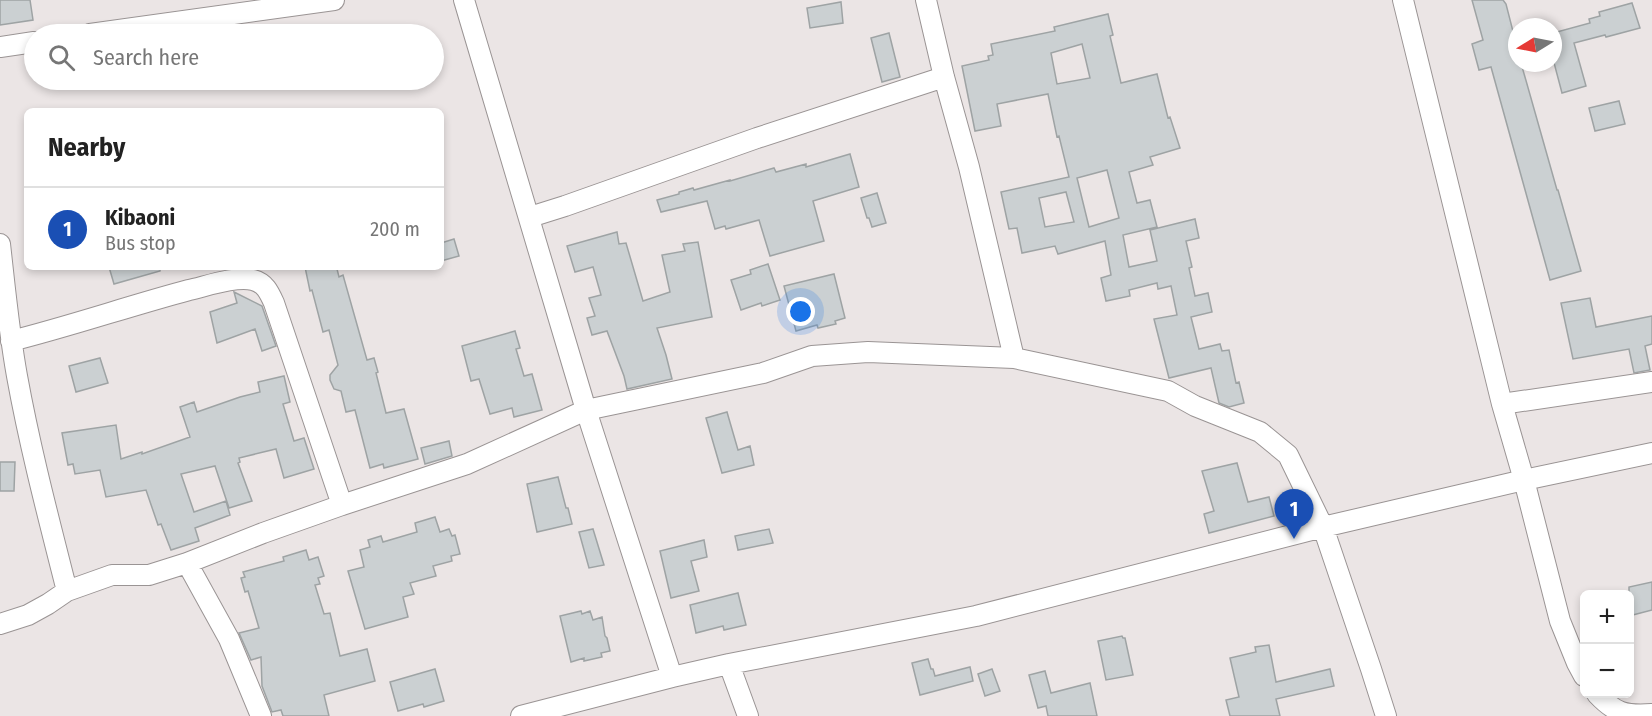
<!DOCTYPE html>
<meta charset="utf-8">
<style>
:root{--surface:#fff;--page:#f6f6f6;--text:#222;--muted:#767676;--line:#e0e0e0;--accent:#1c6473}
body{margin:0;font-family:"Fira Sans Condensed",sans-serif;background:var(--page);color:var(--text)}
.controls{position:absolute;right:18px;bottom:18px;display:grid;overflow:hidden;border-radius:9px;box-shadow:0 3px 9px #0003}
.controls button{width:54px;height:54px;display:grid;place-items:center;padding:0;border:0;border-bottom:2px solid var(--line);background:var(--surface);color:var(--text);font:30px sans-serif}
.compass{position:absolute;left:1508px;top:18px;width:54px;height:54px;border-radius:50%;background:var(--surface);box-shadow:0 3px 9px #0003;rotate:260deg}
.you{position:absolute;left:801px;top:312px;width:21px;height:21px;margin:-15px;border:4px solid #fff;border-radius:50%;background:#1a73e8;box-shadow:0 0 0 9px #1a73e833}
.badge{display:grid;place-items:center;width:39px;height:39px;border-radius:50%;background:var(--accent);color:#fff;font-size:20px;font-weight:700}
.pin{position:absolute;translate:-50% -50px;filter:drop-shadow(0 2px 3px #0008)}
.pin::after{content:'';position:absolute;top:32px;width:21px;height:18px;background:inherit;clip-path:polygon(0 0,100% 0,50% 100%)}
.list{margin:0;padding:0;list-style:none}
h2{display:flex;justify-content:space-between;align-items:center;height:78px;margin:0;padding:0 24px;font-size:26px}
h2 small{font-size:20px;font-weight:400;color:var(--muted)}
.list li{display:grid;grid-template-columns:39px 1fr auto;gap:18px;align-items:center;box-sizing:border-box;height:84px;padding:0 24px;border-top:2px solid var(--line)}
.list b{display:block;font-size:22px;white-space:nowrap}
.list p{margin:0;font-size:20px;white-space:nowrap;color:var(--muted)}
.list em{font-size:20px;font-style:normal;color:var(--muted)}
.icon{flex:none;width:33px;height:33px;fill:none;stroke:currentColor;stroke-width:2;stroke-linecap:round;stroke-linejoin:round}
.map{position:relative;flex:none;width:1652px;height:716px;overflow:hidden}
.search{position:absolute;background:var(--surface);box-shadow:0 3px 9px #0003;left:24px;top:24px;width:420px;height:66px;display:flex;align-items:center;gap:15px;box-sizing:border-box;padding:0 21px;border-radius:33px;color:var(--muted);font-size:22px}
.panel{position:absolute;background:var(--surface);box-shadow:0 3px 9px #0003;left:24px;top:108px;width:420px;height:162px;border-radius:9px}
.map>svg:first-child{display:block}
</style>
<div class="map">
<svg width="1652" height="716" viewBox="0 0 1652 716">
<rect width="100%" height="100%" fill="#ebe5e5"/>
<path fill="#cbd0d2" stroke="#9ea3a4" stroke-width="1.5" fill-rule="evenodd" d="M0 0H30L33 20 0 25Z
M1472 0H1503L1506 4 1517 47V63H1521L1557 190H1558L1581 271 1550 280 1491 67 1479 70 1472 44 1483 40Z
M841 2 843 23 810 28 807 8Z
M1632 3 1640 28 1606 37 1605 35 1574 43 1586 86 1562 93 1553 59V33L1590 23 1589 19 1600 16 1599 12Z
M1108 14 1113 35 1110 36 1121 83 1157 74 1168 118 1170 117 1180 148 1150 157 1153 165 1129 172 1137 203 1150 200 1157 227 1123 235 1129 267 1157 261 1150 230 1195 219 1199 238 1186 241 1192 267 1189 268 1195 296 1208 293 1212 312 1191 317 1199 349 1220 344 1222 351 1229 350 1236 383 1239 382 1244 403 1229 407 1219 403 1211 368 1169 378 1154 319 1177 315 1171 286 1158 289 1157 283 1129 290 1130 296 1106 301 1101 278 1111 275 1105 241 1058 254 1055 246 1022 253 1017 228 1009 229 1001 192 1069 177 1059 136 1057 137 1048 94 997 104 1001 126 975 131 962 66 989 60 988 56 993 55 991 44 1055 31 1054 27ZM1082 44 1090 78 1057 84 1051 53ZM1107 170 1119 218 1089 227 1077 178ZM1066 192 1074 222 1045 227 1039 198Z
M889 33 900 77 882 82 871 38Z
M1619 101 1625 124 1595 131 1589 108Z
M850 154 859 187 813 201 824 241 770 256 759 220 726 229 725 226 715 229 707 201 661 212 657 200 679 194V192L693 188 694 190 730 180V181L774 168 776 172 806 164V167Z
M877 193 886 223 872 227 869 218H867L861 198Z
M617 232 619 244 626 243 643 301 670 292 662 255 685 251 683 244 698 242 712 317 657 328 666 355 672 379 627 389 624 376 607 331 592 335 587 318 595 316 589 298 601 295 593 267 575 272 567 246Z
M454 239 459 256 441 261V243Z
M768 264 780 300 762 306 761 303 741 310 731 280 751 274 750 270Z
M109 267H160V271L114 284Z
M305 267H333V269H337L339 277 343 275 367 360 374 358 378 372 376 373 386 413 404 409 418 459 384 468 383 464 370 468 355 410 346 412 341 391 334 389 330 380V375L338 365 329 330 323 332 312 290 310 291Z
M834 274 845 318 835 321 836 324 818 328 817 325 796 331 784 286Z
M234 292 262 306 276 346 262 351 255 329 217 343 210 312 237 303Z
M1590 298 1596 327 1652 316V344L1645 346 1650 370 1634 373 1629 349 1573 359 1561 303Z
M515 331 520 348 516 349 524 376 532 374 542 410 514 417 512 408 490 414 479 379 471 381 462 346Z
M100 358 108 383 76 392 69 366Z
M284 376 290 402 283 404 294 441 304 438 314 469 284 478 276 449 239 458 240 462 238 463 252 501 229 508 215 466 181 474 194 512 226 501 230 515 195 528 199 541 171 550 161 524 158 525 146 490 106 497 100 470 75 474 73 464 68 465 62 433 116 425 121 459 142 452V454L190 437 180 407 194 402 197 412 240 397 260 392 258 382Z
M727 412 738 450 750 446 754 465 722 473 706 418Z
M449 441 452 456 425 464 421 448Z
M0 462H15L14 491H0Z
M1237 463 1248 502 1269 497 1274 516 1209 533 1204 514 1214 511 1202 471Z
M558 477 566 508H568L572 524 537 532 527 484Z
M435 517 440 532 449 529 452 536 455 535 460 554 451 556 452 561 433 566 436 576 410 583 414 594 403 597 408 617 365 629 348 571 364 567 360 550 370 547 368 540 381 536 383 542 417 532 415 523Z
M593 529 604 565 589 568 579 532Z
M769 529 773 543 738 550 735 536Z
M704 540 707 557 691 561 699 591 671 598 660 551Z
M306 550 309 560 318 557 324 576 318 578 320 584 315 585 324 614 330 613 340 656 367 649 375 681 324 695 329 716H283L281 710 272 712 262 686 261 657 251 660 239 633 259 628 248 591 245 592 241 578 245 577 243 572 284 561 283 557Z
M1652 582V610L1629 616V587Z
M738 593 746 625 724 630 723 626 696 633 690 605Z
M581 611 582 614 590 611 593 620 602 617 605 636 607 638 610 651 601 653 602 657 584 661V658L571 662 560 616Z
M1122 636 1123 638H1125L1133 675 1106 680 1098 641Z
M1269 645 1276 682 1330 669 1334 686 1276 699 1280 716H1230L1226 700 1239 697 1230 658 1256 652 1255 647Z
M928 659 931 669H933L935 676 970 667 973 681 920 695 912 663Z
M435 669 444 701 424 707 423 704 398 711 390 682Z
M992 669 1000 691 985 696 978 674Z
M1045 671 1051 693 1090 683 1097 716H1048L1046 706 1038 708 1029 675Z"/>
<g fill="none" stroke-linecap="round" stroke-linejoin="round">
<defs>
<path id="minor" d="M464 0 586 410 672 677
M926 0 944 77 969 167 1014 358
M1403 0 1502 404 1524 480 1560 621 1577 663 1584 676
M90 34 334 0
M0 47 34 42
M530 217 565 206 757 138 944 77
M0 244C5 288 9 332 17 376 30 448 49 520 67 591
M11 341C71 326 129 306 189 290 207 286 235 276 253 280 265 283 269 292 274 303L342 505
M1502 404 1652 382
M187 563 229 639 261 716
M0 624 28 615 48 604 67 591 112 575H149L187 563 263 533 342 505 467 464 586 410 763 373 812 356 868 352 1014 358 1168 391 1195 406 1260 432 1288 455 1323 527 1371 669 1386 716
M729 664 748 716
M1597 694C1615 713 1625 716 1652 714
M521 716 672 677 729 664 976 616 1323 527 1524 480 1652 453"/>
</defs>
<use href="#minor" stroke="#9a9494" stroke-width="22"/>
<use href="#minor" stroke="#fff" stroke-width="20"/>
</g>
</svg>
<div class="controls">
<button>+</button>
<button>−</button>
</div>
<svg class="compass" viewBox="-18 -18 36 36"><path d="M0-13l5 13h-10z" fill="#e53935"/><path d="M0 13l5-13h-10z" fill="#767676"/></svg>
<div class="you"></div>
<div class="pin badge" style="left:1294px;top:539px;background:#1a4fb4">1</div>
<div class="search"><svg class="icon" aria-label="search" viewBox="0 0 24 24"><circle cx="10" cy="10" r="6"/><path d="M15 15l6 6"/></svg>Search here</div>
<section class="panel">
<h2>Nearby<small></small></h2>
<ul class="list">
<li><span class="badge" style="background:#1a4fb4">1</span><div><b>Kibaoni</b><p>Bus stop</p></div><em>200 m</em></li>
</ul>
</section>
</div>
